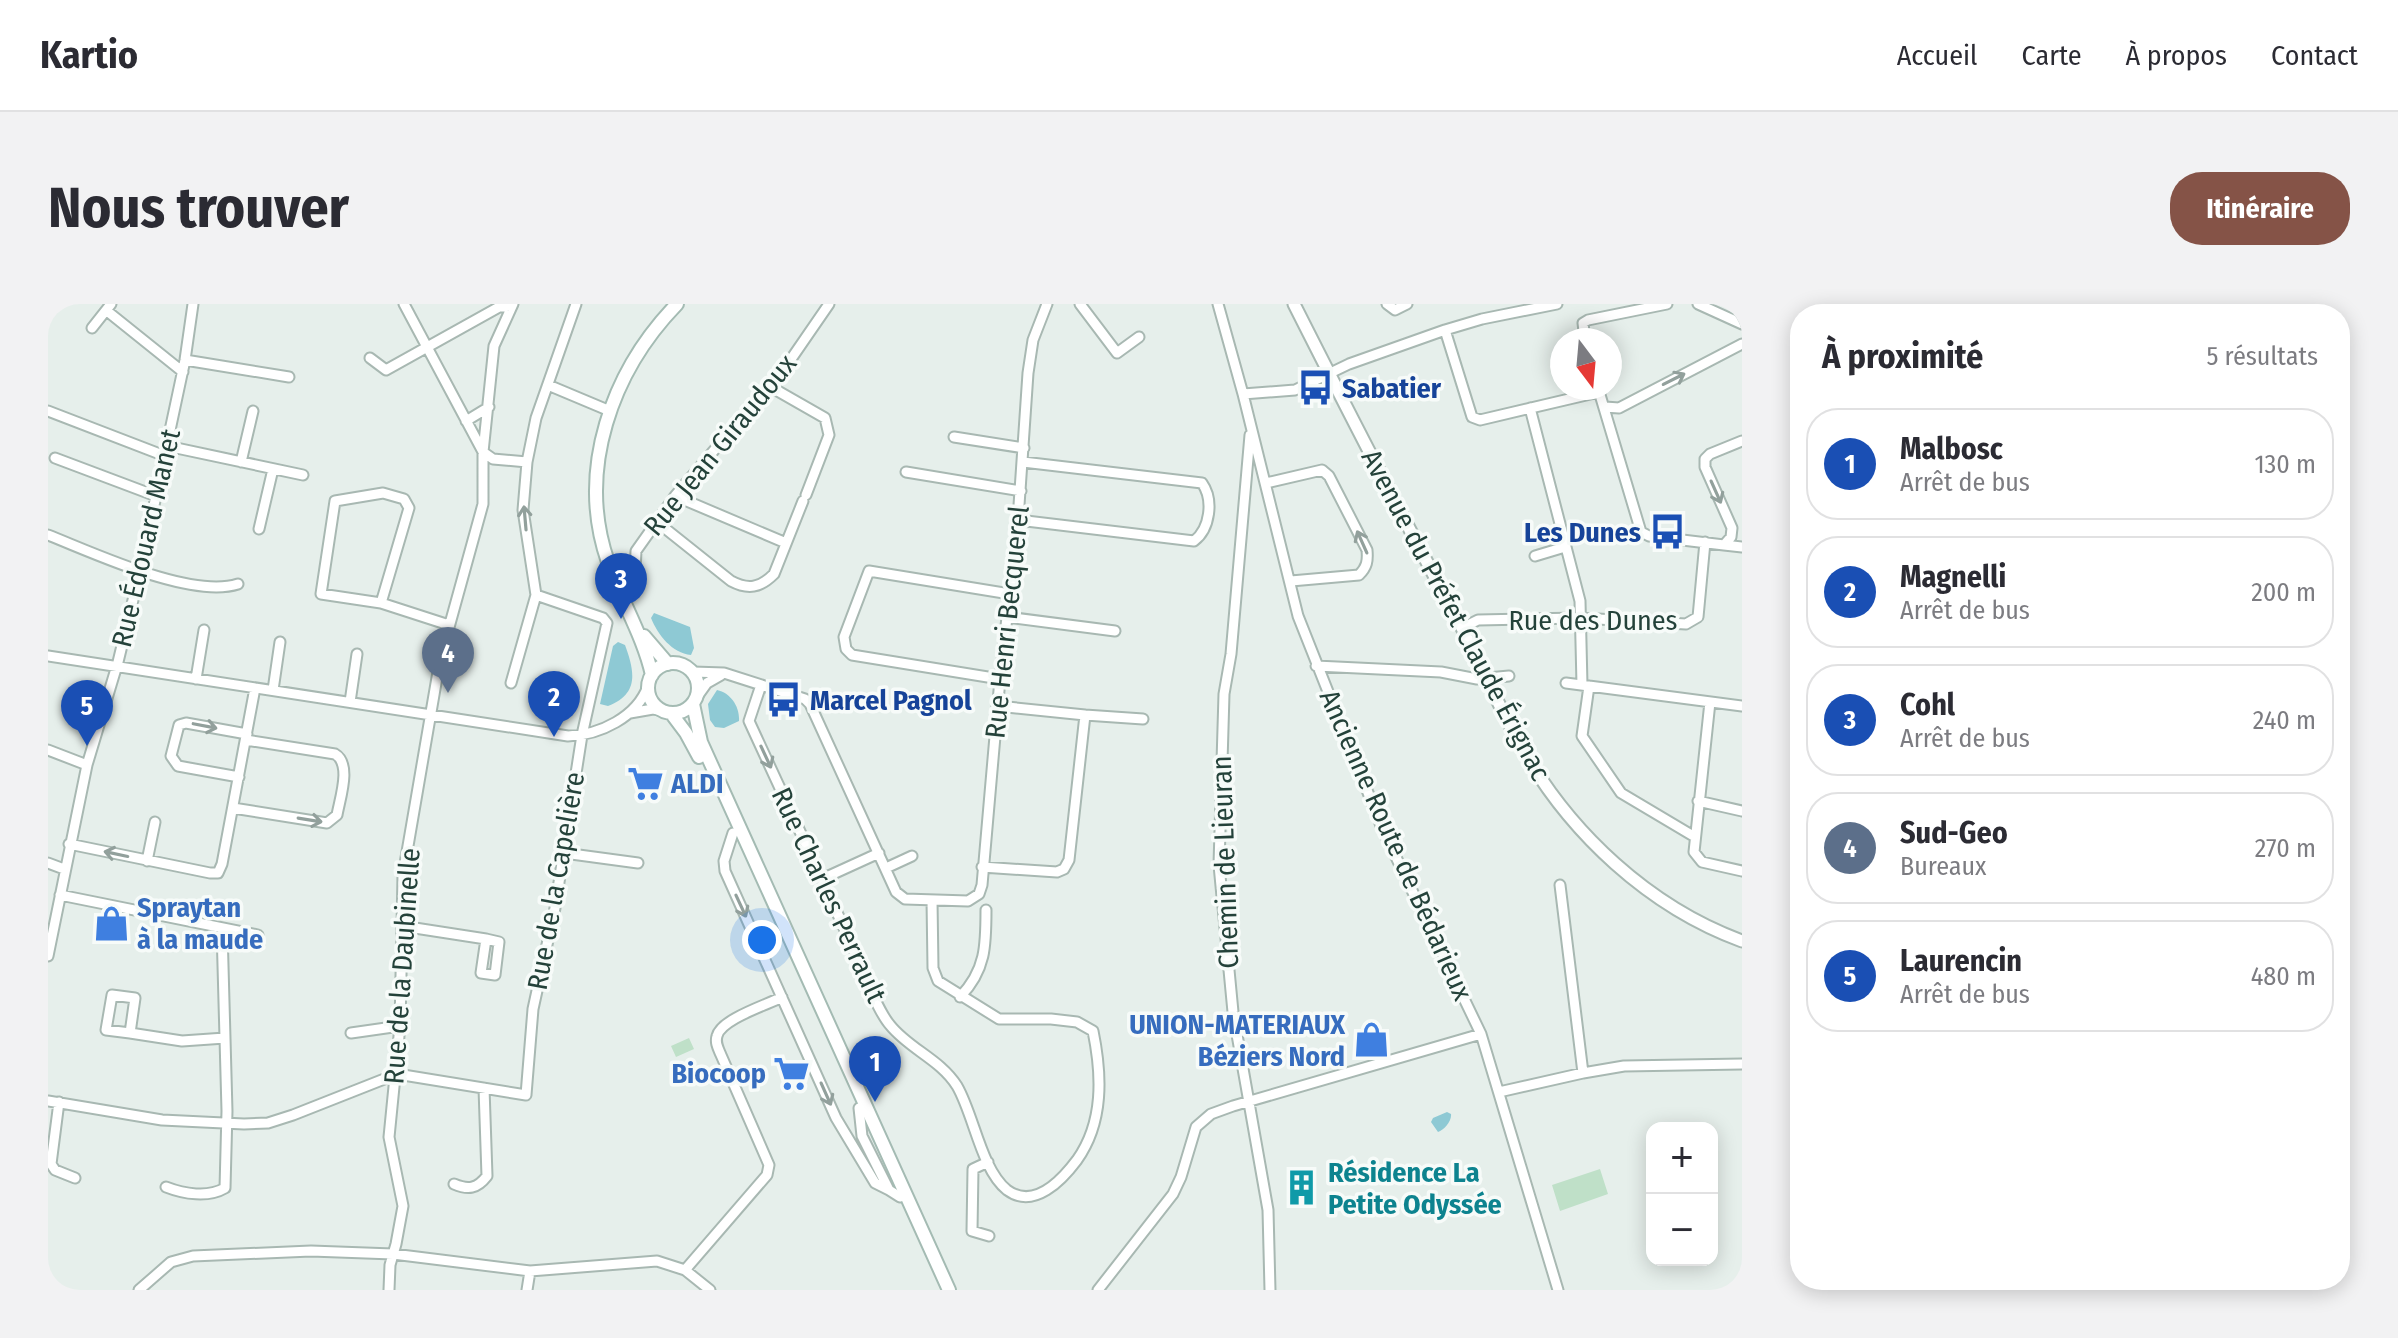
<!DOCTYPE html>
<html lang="fr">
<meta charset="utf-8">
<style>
:root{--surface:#fff;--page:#f2f2f3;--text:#2b2b33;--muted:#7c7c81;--line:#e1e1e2;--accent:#855347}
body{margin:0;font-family:"Fira Sans Condensed",sans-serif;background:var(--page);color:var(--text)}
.controls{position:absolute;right:24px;bottom:24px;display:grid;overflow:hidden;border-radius:16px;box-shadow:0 4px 20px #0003}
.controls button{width:72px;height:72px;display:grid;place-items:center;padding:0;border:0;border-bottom:2px solid var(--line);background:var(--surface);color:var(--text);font:40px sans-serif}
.compass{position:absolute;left:1502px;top:24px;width:72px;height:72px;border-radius:50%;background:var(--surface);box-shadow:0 4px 20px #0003;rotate:164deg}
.you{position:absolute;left:714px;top:636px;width:28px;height:28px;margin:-20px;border:6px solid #fff;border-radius:50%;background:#1a73e8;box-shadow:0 0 0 12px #1a73e833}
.badge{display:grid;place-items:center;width:52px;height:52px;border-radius:50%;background:var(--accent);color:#fff;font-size:26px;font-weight:700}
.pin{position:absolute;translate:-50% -66px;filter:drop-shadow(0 2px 4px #0008)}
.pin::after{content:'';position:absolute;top:42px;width:28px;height:24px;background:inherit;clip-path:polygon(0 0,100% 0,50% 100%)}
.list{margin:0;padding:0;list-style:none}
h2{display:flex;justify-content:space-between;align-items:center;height:104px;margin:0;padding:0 32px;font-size:34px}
h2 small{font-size:26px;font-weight:400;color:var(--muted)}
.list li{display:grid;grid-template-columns:52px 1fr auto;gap:24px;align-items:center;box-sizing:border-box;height:112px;margin:0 16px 16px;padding:0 16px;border:2px solid var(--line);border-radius:32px}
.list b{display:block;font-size:30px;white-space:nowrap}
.list p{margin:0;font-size:26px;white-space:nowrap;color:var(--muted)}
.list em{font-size:26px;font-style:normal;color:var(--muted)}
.map{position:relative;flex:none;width:1694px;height:986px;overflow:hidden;border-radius:32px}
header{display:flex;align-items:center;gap:48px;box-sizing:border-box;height:112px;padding:0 40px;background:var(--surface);border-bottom:2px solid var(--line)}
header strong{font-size:38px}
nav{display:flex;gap:44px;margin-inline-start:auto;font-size:28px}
.intro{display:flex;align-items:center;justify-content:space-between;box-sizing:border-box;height:192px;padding:0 48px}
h1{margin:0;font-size:56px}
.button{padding:20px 36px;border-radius:32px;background:var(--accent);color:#fff;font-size:28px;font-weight:700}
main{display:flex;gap:48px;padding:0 48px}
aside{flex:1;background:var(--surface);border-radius:32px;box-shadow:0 4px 20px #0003}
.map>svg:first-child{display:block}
</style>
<header>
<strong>Kartio</strong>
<nav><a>Accueil</a><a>Carte</a><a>À propos</a><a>Contact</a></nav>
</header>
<div class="intro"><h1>Nous trouver</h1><a class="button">Itinéraire</a></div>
<main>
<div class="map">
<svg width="1694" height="986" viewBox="0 0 1694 986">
<rect width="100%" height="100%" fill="#e6efeb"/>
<path fill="#bfe0c8" d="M641 734 646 745 628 753 623 742Z
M1552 865 1560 890 1512 907 1504 881Z"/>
<path fill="#8ec9d4" d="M606 309 642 323 646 344 643 351C624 349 610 331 603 314Z
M570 338 577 341C587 368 591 390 560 402L552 400 565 342Z
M669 386C683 389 692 403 691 417L676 424 667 423 662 416 660 400Z
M1399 808 1403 810C1404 817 1396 826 1390 828L1383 818 1385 814Z"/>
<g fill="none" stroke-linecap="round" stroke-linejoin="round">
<defs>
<path id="minor" d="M356 0 435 148 445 155 479 158
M1032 0 1069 49 1091 33
M1170 0 1195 90 1250 312 1334 524 1433 730 1510 986
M1339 0 1347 6 1359 0
M1650 0 1694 20
M59 7 135 68
M44 24 63 0
M1397 26 1424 113 1432 116 1551 88
M1537 36 1535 19 1540 16 1619 0
M322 54 338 66 451 3 464 2
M137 56 241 73
M500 81 562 107
M721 82 777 114 781 131 758 191
M1550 84 1593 228 1601 232 1676 241
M1195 90 1247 86 1301 60 1397 26 1434 15 1509 0
M1557 103 1571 104 1694 40
M1482 104 1532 297 1534 381
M0 107 117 152
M418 117 441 103
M1202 131 1183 350 1176 390 1171 561 1185 708 1220 906 1222 986
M906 133 976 144
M1694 137 1662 150 1657 155V163L1684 224 1683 233 1676 241 1694 243
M119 142 255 171
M7 154 108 192
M193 158 205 107
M858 168 973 187
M1218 179 1274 166 1281 172 1319 246C1320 257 1319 263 1311 271L1243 277
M627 192 738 239
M970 216 1146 237C1162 225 1166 196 1154 179L975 158
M609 218 683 277C700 286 712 284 726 270L755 197
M211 225 225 165
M0 231C46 249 143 295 190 280
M1487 252 1517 243
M569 279 582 274 587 268 588 247 627 192 739 61 781 0
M333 299 273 290 287 197 335 189 356 195 361 204 333 299 401 321
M959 313 1067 327
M1414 324 1430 316 1532 314 1638 320 1650 313 1657 238
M0 352 520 432C552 431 589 413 600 382
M1268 362 1393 368 1429 375 1461 372
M645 368 676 369 757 395 762 400 848 588 857 595 920 597 931 590 934 581 952 375 970 216 980 69 985 36 999 0
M148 375 156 326
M952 375 804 351 798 345 796 333 821 267 962 290
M463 379 488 291 475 206 479 158 488 114 528 0
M1518 379 1694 402
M713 381 701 417C734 489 768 561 800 633 810 655 828 705 842 721 861 745 892 755 909 782 926 811 933 865 959 886 986 906 1014 876 1029 856 1056 818 1054 771 1045 727L1029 718 1003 715H951L890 677 885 664 884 596
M1541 382 1534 432 1573 489 1647 533
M225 386 232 338
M649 393 659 379 673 371
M302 398 309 350
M1662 398 1646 548 1654 558 1694 567
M582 409 605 405 615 407
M1037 411 1095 415
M0 446 39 461
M191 473 130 462 123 452 131 421 138 419 199 430
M1650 497 1694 507
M185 504 279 519 289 511C292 494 304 460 287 450L198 436
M685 529 676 557 677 567 788 814 827 879 841 886
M21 540 162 569H170L174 560 207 384
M516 549 590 559
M99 557 107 518
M0 559 16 565
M934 563 1009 568 1016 565 1021 556 1037 411 949 402
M838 564 864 552
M774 575 831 549
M1512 581 1535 769
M12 591 210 631
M354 622 438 635 433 669 447 671 451 638 438 635
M0 652 39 461 70 358 92 267 137 56 145 0
M912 693C938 666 938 641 938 606
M82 729 58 726 64 691 87 694 82 729 134 737 177 734
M303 729 352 722
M1451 788 1535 769 1576 762 1694 760
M0 797 114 816 196 820 220 819 245 811 349 770 478 791 485 705 507 604 534 431 559 319 555 314 488 291
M11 798 3 860 7 866 27 874
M811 804 814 832 841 886 852 893
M940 858 925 865 924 927 941 932
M406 880C420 886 429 885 439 872L436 784
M118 883C136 890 160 894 177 884L179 807 174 625
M637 966 719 871 721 861 673 751C670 744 667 739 669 732 673 715 719 701 734 693
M91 986 123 958 145 952 263 947 345 950 482 967 609 957 637 966 662 986
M341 986 342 961 348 940 355 902 341 833 352 722 355 571 392 356 435 200V148L446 42 465 0
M479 986 482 967
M1050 986 1125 890 1133 873 1148 823 1163 810 1185 802 1433 730"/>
<path id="tertiary" d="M1246 0C1297 101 1349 203 1403 303 1428 349 1448 398 1474 444 1522 529 1601 603 1694 637"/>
<path id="secondary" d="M596 332 620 360
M600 384a25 25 0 1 1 50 0a25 25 0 1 1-50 0Z
M604 371C595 331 573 297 560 258 528 166 564 67 629 0
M645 400 653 438 901 986
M623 409 638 429 651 453"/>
</defs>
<use href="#minor" stroke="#a8b8b2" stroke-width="13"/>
<use href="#tertiary" stroke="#a8b8b2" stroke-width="15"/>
<use href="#secondary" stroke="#a4bbb3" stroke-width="16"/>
<use href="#minor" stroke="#fff" stroke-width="9"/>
<use href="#tertiary" stroke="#fff" stroke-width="11"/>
<use href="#secondary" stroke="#fff" stroke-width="12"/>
</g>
<defs><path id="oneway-shaft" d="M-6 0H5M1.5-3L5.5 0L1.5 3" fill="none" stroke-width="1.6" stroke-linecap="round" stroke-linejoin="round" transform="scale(2)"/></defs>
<g stroke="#92a09c">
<use href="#oneway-shaft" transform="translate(1626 75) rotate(-27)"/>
<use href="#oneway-shaft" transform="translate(1668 188) rotate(66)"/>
<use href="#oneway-shaft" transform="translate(477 214) rotate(-95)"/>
<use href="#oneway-shaft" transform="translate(1314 238) rotate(-114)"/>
<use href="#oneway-shaft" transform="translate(157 422) rotate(11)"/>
<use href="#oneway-shaft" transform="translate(718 453) rotate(65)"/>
<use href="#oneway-shaft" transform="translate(262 516) rotate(9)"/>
<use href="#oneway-shaft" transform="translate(68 550) rotate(-168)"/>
<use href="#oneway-shaft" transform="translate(693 602) rotate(65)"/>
<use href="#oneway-shaft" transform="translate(778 790) rotate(66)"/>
</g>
<defs>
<symbol id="bus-bare" viewBox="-9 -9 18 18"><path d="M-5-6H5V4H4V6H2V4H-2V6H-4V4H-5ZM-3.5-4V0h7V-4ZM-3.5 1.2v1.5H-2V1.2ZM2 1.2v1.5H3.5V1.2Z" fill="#1a4fb4" stroke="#f7fbf9" stroke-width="2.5" paint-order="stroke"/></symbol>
<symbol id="supermarket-bare" viewBox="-9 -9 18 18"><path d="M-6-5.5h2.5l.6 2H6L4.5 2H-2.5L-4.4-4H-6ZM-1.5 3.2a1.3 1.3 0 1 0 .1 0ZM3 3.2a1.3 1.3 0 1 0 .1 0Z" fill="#3f7fe0" stroke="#f7fbf9" stroke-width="2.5" paint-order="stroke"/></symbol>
<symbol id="shop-bare" viewBox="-9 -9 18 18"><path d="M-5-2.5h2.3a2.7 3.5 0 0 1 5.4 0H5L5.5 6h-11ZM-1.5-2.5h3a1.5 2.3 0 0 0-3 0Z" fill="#3f7fe0" stroke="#f7fbf9" stroke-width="2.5" paint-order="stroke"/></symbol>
<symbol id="building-bare" viewBox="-9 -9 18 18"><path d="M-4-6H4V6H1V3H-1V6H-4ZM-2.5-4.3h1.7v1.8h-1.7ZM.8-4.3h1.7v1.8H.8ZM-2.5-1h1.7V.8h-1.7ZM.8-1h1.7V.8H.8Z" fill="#0f9aa8" stroke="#f7fbf9" stroke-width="2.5" paint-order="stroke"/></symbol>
</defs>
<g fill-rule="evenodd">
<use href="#bus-bare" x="1242" y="58" width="51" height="51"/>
<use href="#bus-bare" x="1594" y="202" width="51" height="51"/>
<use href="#bus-bare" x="710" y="370" width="51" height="51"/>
<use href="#supermarket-bare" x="572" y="454" width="51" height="51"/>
<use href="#shop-bare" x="38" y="594" width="51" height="51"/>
<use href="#shop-bare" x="1298" y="710" width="51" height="51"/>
<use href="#supermarket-bare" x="718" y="744" width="51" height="51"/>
<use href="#building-bare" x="1228" y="858" width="51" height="51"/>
</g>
<g text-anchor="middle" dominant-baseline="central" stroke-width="7" stroke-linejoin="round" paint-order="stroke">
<g font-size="28" font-weight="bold" fill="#164399" stroke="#f7fbf9" text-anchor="start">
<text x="1294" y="84">Sabatier</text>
<text x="1593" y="228" text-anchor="end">Les Dunes</text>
<text x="762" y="396">Marcel Pagnol</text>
</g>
<g font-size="28" fill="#24423a" stroke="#f7fbf9">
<text transform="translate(672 141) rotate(-51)">Rue Jean Giraudoux</text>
<text transform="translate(98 234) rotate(-77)">Rue Édouard Manet</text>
<text transform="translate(1408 311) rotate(62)">Avenue du Préfet Claude Érignac</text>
<text x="1545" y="316">Rue des Dunes</text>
<text transform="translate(959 318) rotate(-84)">Rue Henri Becquerel</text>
<text transform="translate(1348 541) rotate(66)">Ancienne Route de Bédarieux</text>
<text transform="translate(1177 558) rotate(-92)">Chemin de Lieuran</text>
<text transform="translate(508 577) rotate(-80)">Rue de la Capelière</text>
<text transform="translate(781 591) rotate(65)">Rue Charles Perrault</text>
<text transform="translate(354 662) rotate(-86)">Rue de la Daubinelle</text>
</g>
<g font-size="28" font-weight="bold" fill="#366cbe" stroke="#f7fbf9" text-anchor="start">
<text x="623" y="479">ALDI</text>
<text x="89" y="603">Spraytan<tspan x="89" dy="32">à la maude</tspan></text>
<text x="1297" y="720" text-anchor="end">UNION-MATERIAUX<tspan x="1297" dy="32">Béziers Nord</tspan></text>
<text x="718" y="769" text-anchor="end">Biocoop</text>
</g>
<g font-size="28" font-weight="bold" fill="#0d838f" stroke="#f7fbf9" text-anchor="start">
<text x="1280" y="868">Résidence La<tspan x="1280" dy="32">Petite Odyssée</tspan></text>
</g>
</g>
</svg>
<div class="controls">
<button>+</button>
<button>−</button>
</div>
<svg class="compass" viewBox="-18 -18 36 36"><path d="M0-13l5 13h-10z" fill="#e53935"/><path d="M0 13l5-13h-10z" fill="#7c7c81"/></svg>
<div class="you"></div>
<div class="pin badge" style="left:827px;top:798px;background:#1a4fb4">1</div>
<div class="pin badge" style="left:506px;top:433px;background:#1a4fb4">2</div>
<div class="pin badge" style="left:573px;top:315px;background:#1a4fb4">3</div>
<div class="pin badge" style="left:400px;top:389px;background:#5c6f8a">4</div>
<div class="pin badge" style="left:39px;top:442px;background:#1a4fb4">5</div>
</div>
<aside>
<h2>À proximité<small>5 résultats</small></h2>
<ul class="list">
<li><span class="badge" style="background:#1a4fb4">1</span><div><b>Malbosc</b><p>Arrêt de bus</p></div><em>130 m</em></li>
<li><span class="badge" style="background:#1a4fb4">2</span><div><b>Magnelli</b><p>Arrêt de bus</p></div><em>200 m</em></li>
<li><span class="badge" style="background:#1a4fb4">3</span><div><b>Cohl</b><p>Arrêt de bus</p></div><em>240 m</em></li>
<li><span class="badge" style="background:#5c6f8a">4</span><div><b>Sud-Geo</b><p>Bureaux</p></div><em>270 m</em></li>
<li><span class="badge" style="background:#1a4fb4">5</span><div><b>Laurencin</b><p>Arrêt de bus</p></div><em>480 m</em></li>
</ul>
</aside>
</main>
